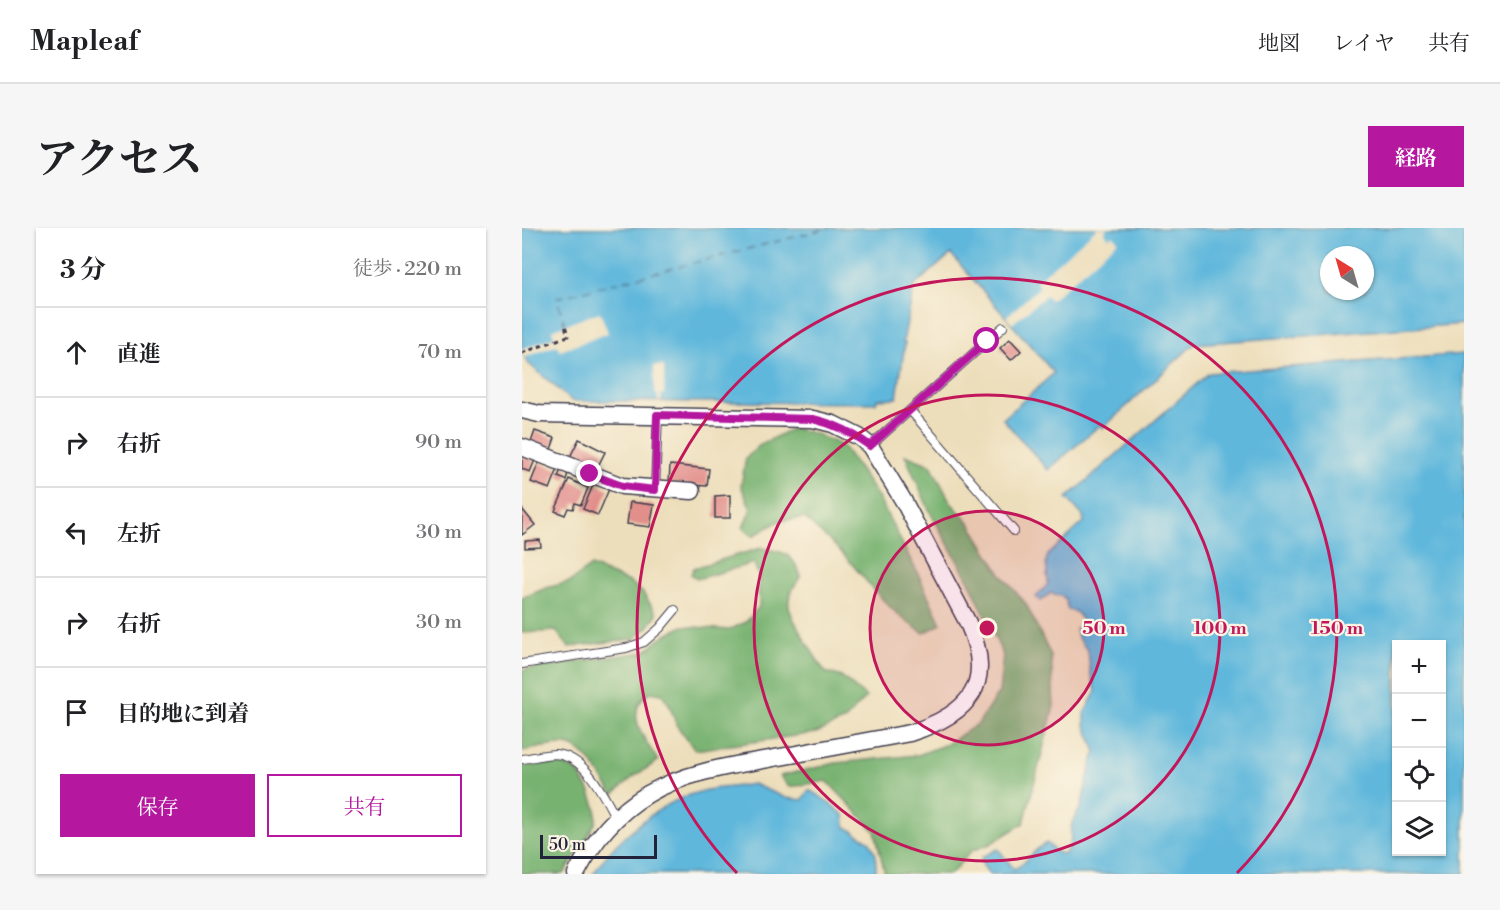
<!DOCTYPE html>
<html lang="ja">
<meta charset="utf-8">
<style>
:root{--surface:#fff;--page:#f6f6f6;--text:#202124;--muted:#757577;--line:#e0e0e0;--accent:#b5179e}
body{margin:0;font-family:"Libre Bodoni","Noto Serif JP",serif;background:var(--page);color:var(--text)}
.controls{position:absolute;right:18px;bottom:18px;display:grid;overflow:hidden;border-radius:0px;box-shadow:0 2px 4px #0004}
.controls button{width:54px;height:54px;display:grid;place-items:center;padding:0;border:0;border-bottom:2px solid var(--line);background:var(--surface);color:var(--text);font:30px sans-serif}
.compass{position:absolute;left:798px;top:18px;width:54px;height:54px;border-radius:50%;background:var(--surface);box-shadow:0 2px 4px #0004;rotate:323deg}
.scale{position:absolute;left:18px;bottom:15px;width:117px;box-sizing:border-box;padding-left:6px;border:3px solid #22223b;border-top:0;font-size:16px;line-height:21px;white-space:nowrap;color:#22223b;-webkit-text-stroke:4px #fcf5e5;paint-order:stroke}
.stop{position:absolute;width:18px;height:18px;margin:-14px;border:4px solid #b5179e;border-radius:50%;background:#fff}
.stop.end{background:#b5179e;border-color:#fff;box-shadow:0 2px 6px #0008}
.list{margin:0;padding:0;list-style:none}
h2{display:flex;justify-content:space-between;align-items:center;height:78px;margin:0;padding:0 24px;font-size:26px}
h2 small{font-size:20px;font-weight:400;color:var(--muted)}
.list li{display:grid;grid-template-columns:39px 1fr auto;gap:18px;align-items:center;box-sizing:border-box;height:90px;padding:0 24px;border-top:2px solid var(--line)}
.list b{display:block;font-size:22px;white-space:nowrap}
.list em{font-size:20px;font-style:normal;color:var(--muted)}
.actions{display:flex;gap:12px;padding:18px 24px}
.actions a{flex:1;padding:14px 0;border:2px solid var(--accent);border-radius:0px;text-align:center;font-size:21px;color:var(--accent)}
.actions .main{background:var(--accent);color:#fff}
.icon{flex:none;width:33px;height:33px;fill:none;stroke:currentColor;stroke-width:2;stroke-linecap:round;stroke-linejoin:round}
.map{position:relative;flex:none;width:942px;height:646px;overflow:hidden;border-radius:0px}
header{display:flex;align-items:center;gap:36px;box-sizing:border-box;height:84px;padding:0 30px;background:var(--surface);border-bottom:2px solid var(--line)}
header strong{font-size:28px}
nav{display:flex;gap:33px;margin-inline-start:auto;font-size:21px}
.intro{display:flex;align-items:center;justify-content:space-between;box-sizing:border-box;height:144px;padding:0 36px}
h1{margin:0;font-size:42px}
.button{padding:15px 27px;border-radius:0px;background:var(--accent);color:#fff;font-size:21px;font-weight:700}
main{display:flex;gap:36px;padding:0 36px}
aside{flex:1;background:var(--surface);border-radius:0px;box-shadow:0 2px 4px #0004}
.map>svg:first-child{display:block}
</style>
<header>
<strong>Mapleaf</strong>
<nav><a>地図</a><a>レイヤ</a><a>共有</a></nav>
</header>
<div class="intro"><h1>アクセス</h1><a class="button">経路</a></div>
<main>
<aside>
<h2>3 分<small>徒歩 · 220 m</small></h2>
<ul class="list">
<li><svg class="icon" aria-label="ahead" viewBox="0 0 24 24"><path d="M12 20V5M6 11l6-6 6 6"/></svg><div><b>直進</b></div><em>70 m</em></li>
<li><svg class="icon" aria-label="right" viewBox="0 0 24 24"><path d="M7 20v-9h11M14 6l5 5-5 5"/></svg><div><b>右折</b></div><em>90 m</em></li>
<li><svg class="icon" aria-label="left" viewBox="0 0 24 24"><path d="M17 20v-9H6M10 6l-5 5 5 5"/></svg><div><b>左折</b></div><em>30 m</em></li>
<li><svg class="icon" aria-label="right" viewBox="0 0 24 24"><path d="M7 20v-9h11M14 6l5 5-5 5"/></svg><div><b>右折</b></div><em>30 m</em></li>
<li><svg class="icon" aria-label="arrive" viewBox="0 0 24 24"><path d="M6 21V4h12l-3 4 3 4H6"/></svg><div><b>目的地に到着</b></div></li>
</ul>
<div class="actions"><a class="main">保存</a><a>共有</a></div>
</aside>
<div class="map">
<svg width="942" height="646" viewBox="0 0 942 646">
<rect width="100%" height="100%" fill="#fcf5e5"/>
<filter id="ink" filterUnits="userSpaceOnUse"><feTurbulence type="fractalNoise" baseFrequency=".0167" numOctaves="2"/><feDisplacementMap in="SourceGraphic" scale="12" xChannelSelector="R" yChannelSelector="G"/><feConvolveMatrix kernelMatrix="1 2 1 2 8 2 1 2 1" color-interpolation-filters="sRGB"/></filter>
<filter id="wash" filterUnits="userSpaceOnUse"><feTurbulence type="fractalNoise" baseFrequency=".008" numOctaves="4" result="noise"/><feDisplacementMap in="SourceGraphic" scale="24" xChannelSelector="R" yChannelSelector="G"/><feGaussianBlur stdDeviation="1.35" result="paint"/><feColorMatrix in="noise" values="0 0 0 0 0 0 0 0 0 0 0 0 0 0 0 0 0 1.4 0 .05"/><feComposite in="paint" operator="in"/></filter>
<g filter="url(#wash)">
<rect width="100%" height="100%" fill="#eddebb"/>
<path fill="#78b271" stroke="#4d6a56" stroke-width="1.5" d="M271 200 294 206 321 218 356 269 396 346 419 396 402 405C367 386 345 351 318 323 307 311 294 302 283 290L257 293 231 308 221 300 229 281 219 258 224 230 238 217Z
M383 227 409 237 429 275 447 294 479 346 504 376 529 428 532 478 502 595 468 616 449 623 429 646H363L353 603 305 553 267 559 258 548 314 535 396 527 425 516 456 496 477 464 481 427 449 357 408 284Z
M239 320C262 324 270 324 279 348 274 356 265 367 267 378 268 391 295 431 303 444L320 449 344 469 323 492 294 505 173 522 155 498 147 476 140 466 128 464C100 484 122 510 136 533L111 549 91 567C81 551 63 518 43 517 29 516 13 521 0 523V442L122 424 142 408 161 398 207 402 224 394 237 379V349L232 335 175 351 169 346 172 340Z
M69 338 109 355 121 365 135 386 126 399 112 411 47 419 34 403 0 405V370L24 360 48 354Z
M27 536 42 537 55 543 67 562 74 581V594L42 646H0V538Z"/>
<path fill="#5fb7dc" stroke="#406c8c" stroke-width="1.5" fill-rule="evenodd" d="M0 0H942V96L672 116 581 200 578 197 526 242 481 191 532 145 429 26 392 58 381 114 383 115 375 170 355 171 354 175 50 173 6 135 0 126ZM807 27H843V63H807Z
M942 126V646H467L460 636V629L476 621 492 641C506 636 511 620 525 615L536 625 543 626C552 612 547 609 550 595 552 588 557 585 559 578 565 559 565 542 574 524L563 496V484L574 463 568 444 566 423 556 410 554 401 560 396C558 386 556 383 546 382L544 372 538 367 534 368 529 365 518 373 514 369 526 356 524 333 526 327 562 294 561 288 545 270 687 145ZM920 416V624H874V416Z
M231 556 264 570 280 572 287 562 299 569 322 587 323 598 348 614 354 627V646H71C95 609 141 571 185 562 200 559 215 559 231 556Z"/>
<path fill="#eddebb" d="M575 0H585L582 4 587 10 591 7 596 13 529 72 524 67 490 96 484 89 518 59 514 54Z
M78 84 86 105 38 123 35 117 1 130 0 121 32 109 30 102Z
M132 138H142V166H139V173H136V166H133Z"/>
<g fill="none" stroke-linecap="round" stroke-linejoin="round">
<path stroke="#375673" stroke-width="1.5" stroke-dasharray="8 6" stroke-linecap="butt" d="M43 97 35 70 307 0"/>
</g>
<g id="blocks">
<path fill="#e28e8b" d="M488 111 499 123 489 132 478 120Z
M13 203 33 210 28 224 8 217Z
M57 211 83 224 73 244 47 231Z
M0 228 13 232 8 244 0 241Z
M17 234 36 241 28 261 9 254Z
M148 237 187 241 185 258 147 255Z
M40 239 47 241 44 252 36 249Z
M47 251 66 260 59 277 53 275 51 281 46 280 43 287 33 283Z
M72 255 87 261 76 287 61 281Z
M208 267V290H193V268Z
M108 274 132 277 128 299 105 296Z
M0 281 13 297 0 307Z
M18 312 19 319 3 320V313Z"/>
</g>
</g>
<g filter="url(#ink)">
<use href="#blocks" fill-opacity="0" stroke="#403e4e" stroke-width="1.5"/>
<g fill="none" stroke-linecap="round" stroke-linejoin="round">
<defs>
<path id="service" d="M388 182 492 303
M348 218 481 99
M133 261 136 187
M0 436 104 420 122 414 138 400 153 382
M0 531C10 530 23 526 33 526 64 528 81 567 94 590"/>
<path id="minor" d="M0 182 17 186 291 191 311 196 337 209 348 218 381 272 446 395C474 457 447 486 388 505 344 513 301 521 258 529 214 537 165 543 126 566 94 585 71 613 54 646
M0 219 100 258 170 263"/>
</defs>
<use href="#service" stroke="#403e4e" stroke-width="10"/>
<use href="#minor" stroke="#403e4e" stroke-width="19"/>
<path stroke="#403e4e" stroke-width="3" stroke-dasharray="4.5 4.5" stroke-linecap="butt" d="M0 125 46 108 43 97"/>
<use href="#service" stroke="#fff" stroke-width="8"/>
<use href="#minor" stroke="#fff" stroke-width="16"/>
</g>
</g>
<g fill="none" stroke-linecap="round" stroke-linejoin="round" filter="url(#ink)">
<path stroke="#b5179e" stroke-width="8" d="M68 246 100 258 133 262 135 187 291 191C313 196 331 205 348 218L465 113"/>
</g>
<circle cx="465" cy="400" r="117" fill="#c2185b" fill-opacity=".12"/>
<g fill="none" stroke="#c2185b" stroke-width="3">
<circle cx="465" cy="400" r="117"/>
<circle cx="465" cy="400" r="233"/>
<path d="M215 645A350 350 0 1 1 715 645"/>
</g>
<circle cx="465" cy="400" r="9" fill="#c2185b" stroke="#fcf5e5" stroke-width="3"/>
<g font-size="18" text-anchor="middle" font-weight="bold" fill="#c2185b" stroke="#fcf5e5" stroke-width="4.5" stroke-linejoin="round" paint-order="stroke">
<text x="582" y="406">50 m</text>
<text x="698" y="406">100 m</text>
<text x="815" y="406">150 m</text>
</g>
</svg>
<div class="controls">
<button>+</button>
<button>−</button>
<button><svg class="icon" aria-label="locate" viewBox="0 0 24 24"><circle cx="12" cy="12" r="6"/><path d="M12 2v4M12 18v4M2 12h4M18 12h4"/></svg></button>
<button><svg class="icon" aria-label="layers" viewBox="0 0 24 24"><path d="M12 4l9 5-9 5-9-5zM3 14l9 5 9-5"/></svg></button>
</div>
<svg class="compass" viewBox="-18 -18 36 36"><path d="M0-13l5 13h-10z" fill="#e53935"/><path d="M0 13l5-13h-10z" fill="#757577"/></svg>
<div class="scale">50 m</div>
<div class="stop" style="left:465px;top:113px"></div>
<div class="stop end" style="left:68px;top:246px"></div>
</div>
</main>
